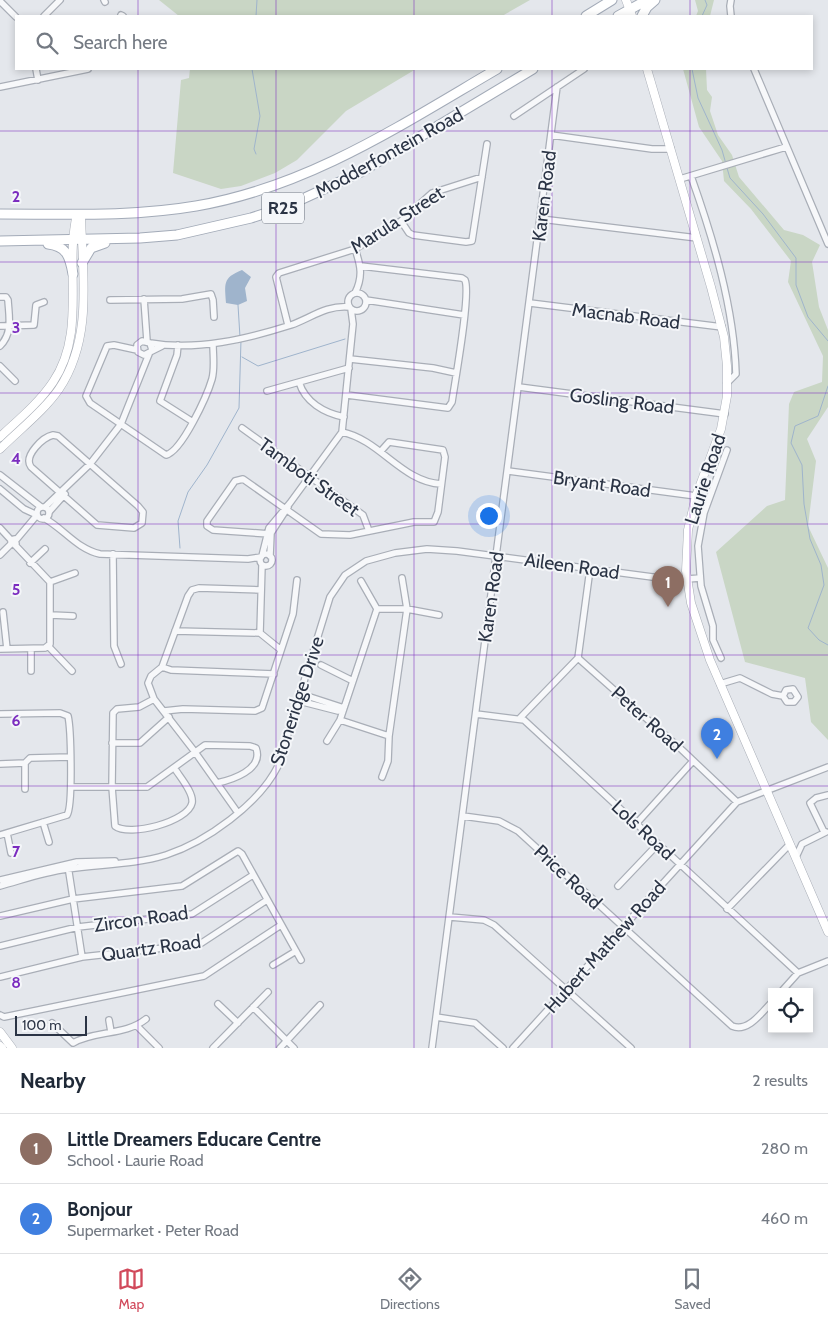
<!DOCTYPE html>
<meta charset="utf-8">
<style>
:root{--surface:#fff;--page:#f6f6f7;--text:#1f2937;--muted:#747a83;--line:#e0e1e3;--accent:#d1495b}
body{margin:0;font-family:Cabin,sans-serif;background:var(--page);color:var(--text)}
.controls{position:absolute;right:15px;bottom:15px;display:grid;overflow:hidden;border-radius:0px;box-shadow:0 2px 8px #0003}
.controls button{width:45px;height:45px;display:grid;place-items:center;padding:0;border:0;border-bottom:1px solid var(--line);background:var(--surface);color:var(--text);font:25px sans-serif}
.scale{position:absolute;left:15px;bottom:12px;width:72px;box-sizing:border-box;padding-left:5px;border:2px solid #2b3445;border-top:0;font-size:14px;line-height:18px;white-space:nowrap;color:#2b3445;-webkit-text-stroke:4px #f4f6f9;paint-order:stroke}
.you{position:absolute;left:488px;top:515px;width:18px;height:18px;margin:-12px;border:4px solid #fff;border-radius:50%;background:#1a73e8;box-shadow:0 0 0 8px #1a73e833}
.badge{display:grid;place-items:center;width:32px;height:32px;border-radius:50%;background:var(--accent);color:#fff;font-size:16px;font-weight:700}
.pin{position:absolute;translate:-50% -41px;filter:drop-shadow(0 1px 2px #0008)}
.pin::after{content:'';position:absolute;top:26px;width:18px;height:15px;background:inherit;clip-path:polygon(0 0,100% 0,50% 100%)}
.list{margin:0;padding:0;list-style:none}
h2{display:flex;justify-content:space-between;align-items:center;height:65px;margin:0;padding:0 20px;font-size:21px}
h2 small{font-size:16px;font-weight:400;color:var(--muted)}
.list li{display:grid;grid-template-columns:32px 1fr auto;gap:15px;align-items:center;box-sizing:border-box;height:70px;padding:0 20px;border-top:1px solid var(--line)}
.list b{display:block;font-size:19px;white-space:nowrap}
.list p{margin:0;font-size:16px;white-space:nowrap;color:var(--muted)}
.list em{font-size:16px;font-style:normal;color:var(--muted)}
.icon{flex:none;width:28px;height:28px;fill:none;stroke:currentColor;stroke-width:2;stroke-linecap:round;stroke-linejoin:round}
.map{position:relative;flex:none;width:828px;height:1048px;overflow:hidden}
.search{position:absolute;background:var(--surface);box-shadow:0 2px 8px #0003;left:15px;right:15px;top:15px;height:55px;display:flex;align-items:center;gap:12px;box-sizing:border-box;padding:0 18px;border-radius:0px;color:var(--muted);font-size:19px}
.sheet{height:205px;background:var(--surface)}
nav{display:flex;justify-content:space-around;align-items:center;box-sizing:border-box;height:70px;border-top:1px solid var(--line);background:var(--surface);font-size:14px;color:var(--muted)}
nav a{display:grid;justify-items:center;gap:2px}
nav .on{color:var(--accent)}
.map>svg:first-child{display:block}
</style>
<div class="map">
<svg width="828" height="1048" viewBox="0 0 828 1048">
<rect width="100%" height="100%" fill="#e4e7ec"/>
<path fill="#c9d6c5" d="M159 0H530L502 16H179Z
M695 0H714L710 16H696L698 11Z
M190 69H416L346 111 297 160 275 173 241 186 221 189 173 173 181 80 189 78Z
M683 69H706L707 90 712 97 710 111 718 135 732 155 739 177 784 230 803 235 820 245 812 262 819 307 828 330V407L807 439 816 461 808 526 828 568V740L811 722 805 678 745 662 716 552 767 506 785 500 789 404 794 392 822 382 823 356 788 282 791 261 751 209 724 181 722 161 699 127Z"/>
<path fill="#9fb4cc" d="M242 270 251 277 245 288 247 301 238 305 226 303C225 284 222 278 242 270Z"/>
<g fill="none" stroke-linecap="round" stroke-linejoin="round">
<path stroke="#9fb4cc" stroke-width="1" d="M256 16 257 0
M702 16 707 5 705 0
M252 69 260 116 254 149 256 154
M692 69 698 98 722 150 726 164
M727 168 730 178 763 214 796 258V285L808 317 828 341
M238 305 240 337
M242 357 258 366 345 339
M828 386 818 416 795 426 791 443 802 465 804 504 810 539 821 565 824 585 808 628 819 640 828 645
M180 548 178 521 188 492 207 465 239 408 241 340"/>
<defs>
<path id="minor" d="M104 0 105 2
M731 0 730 6 731 16
M0 1 16 17
M121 15 123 16
M44 16 60 0
M36 69 38 80
M754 69 828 244
M0 87 88 69
M514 116 584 69
M551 135 652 149H671
M691 176C713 238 734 307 736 374L727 383
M680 179 786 147
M541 219 697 238
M401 221 409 233 413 235 466 242 472 241 487 144
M348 302a9 9 0 1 1 18 0a9 9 0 1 1-18 0Z
M355 293C363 277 361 266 355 249
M0 297H6L8 300C9 317 13 333 0 346
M144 299 147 341
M110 300 182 299 211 294 213 300 214 317
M366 300 464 315
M530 303 722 327
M288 325 276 277 279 273 355 249 401 221 432 193 482 177
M0 326 34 325 36 305 44 302
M150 343C197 351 247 339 291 325 311 318 326 305 349 307
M178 345 177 355 160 401 193 422
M137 350 114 345 107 346 86 396 90 403 166 455C182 451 207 396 212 379 215 368 213 355 213 344
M152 350 150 343 142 341 137 345 138 352 144 355 162 346
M350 359 433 368 456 373
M0 366 15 381
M299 382C305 402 324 413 344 417
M519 387 725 414
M267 391 349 368
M347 395 448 408 452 402C455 381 471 294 465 280L462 278 361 266
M242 428 363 515 369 531
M342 432C380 440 402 482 441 484
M53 435 58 436 138 506 143 512 142 523 134 528 97 525 31 467C23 456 43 437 53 435Z
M508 471 696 496
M0 475 41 507
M0 489 24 509 37 515
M45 507 90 464 121 424 149 354
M37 513a6 6 0 1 1 12 0a6 6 0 1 1-12 0Z
M49 512 65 494
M44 518C64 529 77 549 100 554L248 559 261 557
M0 528 11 540V544H16L15 539 11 540
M270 534 213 530 207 526V521L235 481 243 479 321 534 350 535 414 522H434L438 512 445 457 443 450 389 442 381 451
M16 540 37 515
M113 554 114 646 121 664
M260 560a6 6 0 1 1 12 0a6 6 0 1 1-12 0Z
M0 555 11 544
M262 556 269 528 290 503 342 432 353 324 351 309
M270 556 271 533 288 507
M30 563 45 549
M262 565 260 633 281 650
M50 582 75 573
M377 609H407L439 615
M3 612 7 649
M51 615 73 616
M175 631 260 633
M49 647 72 671
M0 649 45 648 50 644V582L15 545
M31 650V671
M578 658 682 750 737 802
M721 658 713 640V626L701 586 698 546 704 513 727 450
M321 665 353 681
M162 667 171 670 274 674
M720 684 740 678 772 694 783 696 787 702H794L798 697 793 689 786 690 783 696
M301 694 344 708
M154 699 139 707 117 709 113 713 112 787 115 826C129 837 188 822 192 803 194 793 180 777 175 769
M299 701 338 711
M164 711 183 709 255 711 262 708 293 614 297 580
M0 714 60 713 68 716C71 729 73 807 67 815L0 835
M476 714 524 720 798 973
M520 718 578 658 590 569
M340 720 389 736
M327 741 340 720 377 609 361 581
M112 743H140L169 717
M0 764 25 763
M382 777 388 761 389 736 407 609 402 578
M71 787H147L205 745 250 746 256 748C264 770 231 780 217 783
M25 789V763L30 758 70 757
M238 813 195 752 154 699 148 683 151 676 162 667 188 596 192 590 199 588 261 590
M463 816 499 821 518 831 732 1026C748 1033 762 1012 772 1002
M43 822 49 842
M636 824 693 761
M824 832 810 803 816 798 828 795
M7 833 11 853
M796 857 802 844 826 832
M68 866 82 957
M0 880 77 862 115 861
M0 886C22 880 44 872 67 869 99 864 134 865 166 855 206 842 259 804 278 766L330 597 345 575 366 561 395 553 427 549 457 551 675 580 700 578
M618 886 658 844
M727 909 790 844
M0 916 73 899 182 886 238 851 242 854 301 960
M450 917 484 920 494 925 631 1048
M0 946 78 927 192 914 253 875
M273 965 296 951
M0 977 82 957 200 944 267 900
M781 992 798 973 828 961
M218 1004 238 1023
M253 1007 294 1048
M0 1015 4 1017 9 1016 204 976 281 925
M436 1017 475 1023 503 1048
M109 1020 111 1032
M52 1023 73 1043C96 1030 125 1036 146 1019
M137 1026 159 1048
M213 1048 268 992
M280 1048 320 1005
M432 1048 557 87
M513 1048 737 802 828 767"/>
<path id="secondary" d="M626 0 632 16
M647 69 711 287 724 337 727 366V396L721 429 696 496 688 530 686 571 691 603 710 660 828 932
M0 437C18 420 39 403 53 382 87 332 64 269 77 214
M0 449C19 430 44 411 59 389 94 337 82 272 81 214
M0 1032 12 1048
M0 1046 2 1048"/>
<path id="primary" d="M586 16 612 0
M618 16 647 0
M642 16 647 7 655 0
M0 214C65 214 132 217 196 206 308 187 401 125 497 69
M0 241 140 238 177 235 251 218 285 207 361 172 533 69
M48 244C67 246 70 257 73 274
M82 263 91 248 105 243"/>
</defs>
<use href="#minor" stroke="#a9aeb7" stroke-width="8"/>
<use href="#secondary" stroke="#a9aeb7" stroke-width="9"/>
<use href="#primary" stroke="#a3abb8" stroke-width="11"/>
<use href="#minor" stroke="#f7f8fa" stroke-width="5.5"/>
<use href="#secondary" stroke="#fff" stroke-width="8"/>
<use href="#primary" stroke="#fff" stroke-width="9"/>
</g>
<path fill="none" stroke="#7b2cbf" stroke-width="1" stroke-opacity="0.55" d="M138 0V16M276 0V16M414 0V16M552 0V16M690 0V16M138 69V1048M276 69V1048M414 69V1048M552 69V1048M690 69V1048M0 131H828M0 262H828M0 393H828M0 524H828M0 655H828M0 786H828M0 917H828"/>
<g text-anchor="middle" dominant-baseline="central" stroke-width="4" stroke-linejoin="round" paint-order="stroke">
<rect fill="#f4f6f9" stroke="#676e7b" stroke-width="1" x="262" y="192.5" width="42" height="31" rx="4"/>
<g font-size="18" font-weight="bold" fill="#2b3445">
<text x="283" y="208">R25</text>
</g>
<g font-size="19" fill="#2b3445" stroke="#f4f6f9">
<text transform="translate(389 153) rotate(-29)">Modderfontein Road</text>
<text transform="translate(544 196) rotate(-83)">Karen Road</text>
<text transform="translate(397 220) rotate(-33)">Marula Street</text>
<text transform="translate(626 316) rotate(7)">Macnab Road</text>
<text transform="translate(622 401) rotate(7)">Gosling Road</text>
<text transform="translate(309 477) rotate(36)">Tamboti Street</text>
<text transform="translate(705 479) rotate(-72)">Laurie Road</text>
<text transform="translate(602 484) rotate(8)">Bryant Road</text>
<text transform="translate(572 566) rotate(8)">Aileen Road</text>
<text transform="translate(491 597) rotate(-82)">Karen Road</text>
<text transform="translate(297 701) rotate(-72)">Stoneridge Drive</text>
<text transform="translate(647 719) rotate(42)">Peter Road</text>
<text transform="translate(643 830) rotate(43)">Lols Road</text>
<text transform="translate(568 877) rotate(43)">Price Road</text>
<text transform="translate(141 919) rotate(-8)">Zircon Road</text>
<text transform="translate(605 947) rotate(-48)">Hubert Mathew Road</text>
<text transform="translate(151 948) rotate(-8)">Quartz Road</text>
</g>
</g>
<g font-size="16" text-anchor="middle" font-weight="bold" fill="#7b2cbf" stroke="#f4f6f9" stroke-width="4" stroke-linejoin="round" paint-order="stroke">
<text x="16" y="202">2</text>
<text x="16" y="333">3</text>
<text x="16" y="464">4</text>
<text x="16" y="595">5</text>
<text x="16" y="726">6</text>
<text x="16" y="857">7</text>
<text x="16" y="988">8</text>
</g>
</svg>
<div class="controls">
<button><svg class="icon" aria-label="locate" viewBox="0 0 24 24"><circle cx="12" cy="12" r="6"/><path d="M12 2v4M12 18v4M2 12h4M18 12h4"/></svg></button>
</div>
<div class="scale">100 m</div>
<div class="you"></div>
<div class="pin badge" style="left:668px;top:607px;background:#8d6e63">1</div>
<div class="pin badge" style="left:717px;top:759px;background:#3f7fe0">2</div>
<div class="search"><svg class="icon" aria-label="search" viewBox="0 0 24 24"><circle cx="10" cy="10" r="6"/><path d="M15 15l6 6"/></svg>Search here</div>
</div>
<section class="sheet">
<h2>Nearby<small>2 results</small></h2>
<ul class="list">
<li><span class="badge" style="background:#8d6e63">1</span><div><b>Little Dreamers Educare Centre</b><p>School · Laurie Road</p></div><em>280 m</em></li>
<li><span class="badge" style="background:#3f7fe0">2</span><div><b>Bonjour</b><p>Supermarket · Peter Road</p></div><em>460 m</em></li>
</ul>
</section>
<nav>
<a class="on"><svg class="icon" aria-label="map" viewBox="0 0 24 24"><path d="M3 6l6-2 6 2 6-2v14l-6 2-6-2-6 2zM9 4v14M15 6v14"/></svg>Map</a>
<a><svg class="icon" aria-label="directions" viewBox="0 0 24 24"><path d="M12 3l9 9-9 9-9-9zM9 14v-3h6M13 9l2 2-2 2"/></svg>Directions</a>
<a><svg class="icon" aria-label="saved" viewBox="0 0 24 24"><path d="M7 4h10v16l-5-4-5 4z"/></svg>Saved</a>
</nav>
